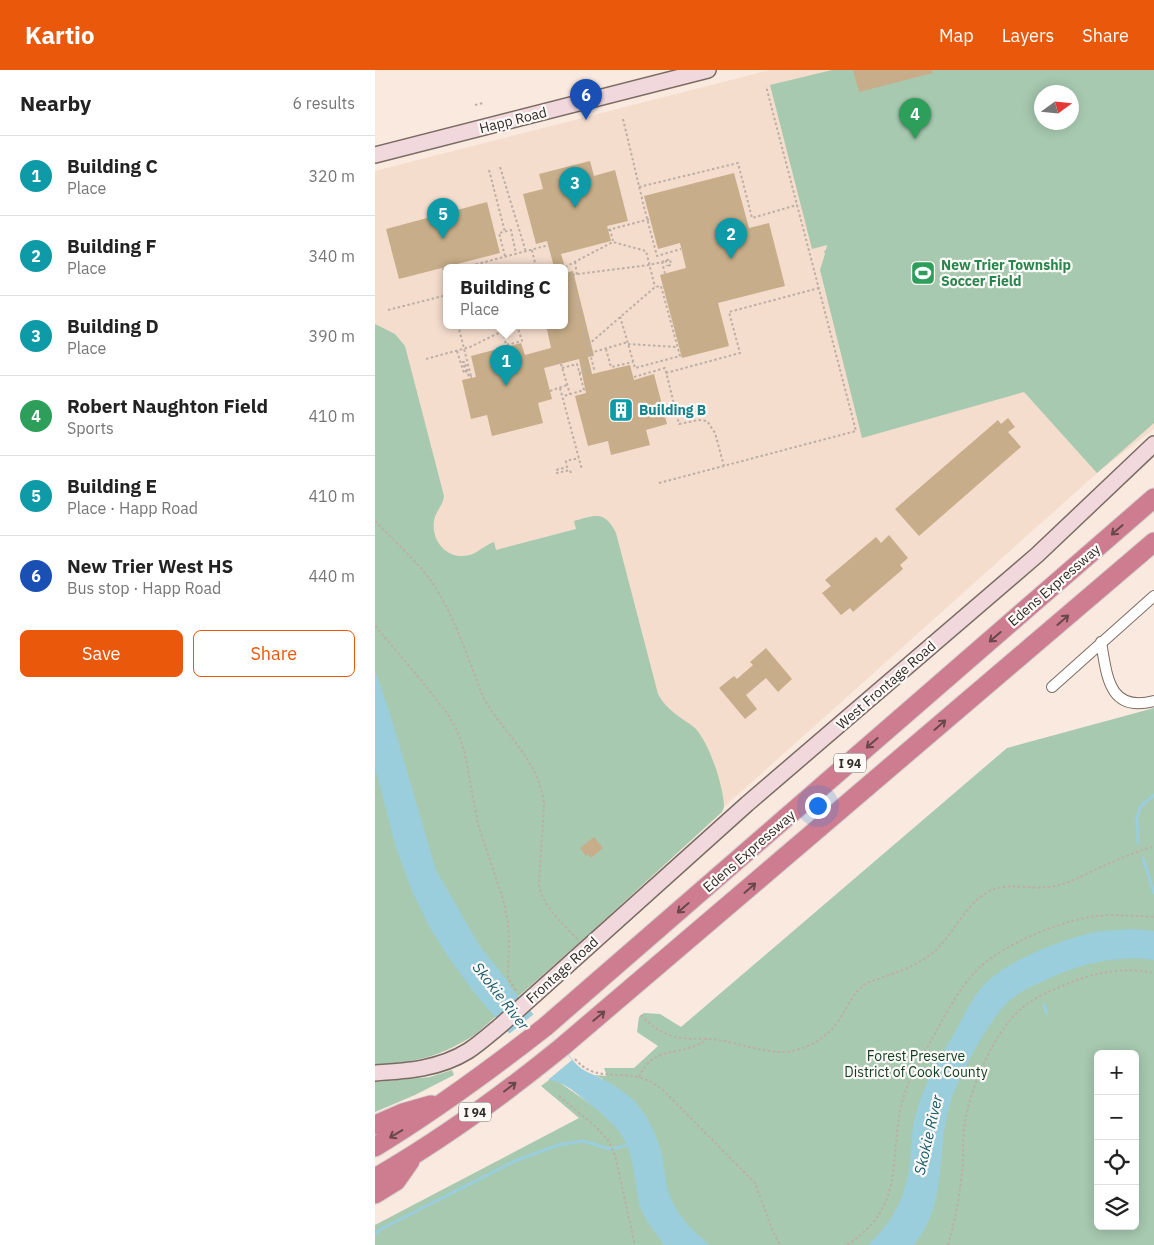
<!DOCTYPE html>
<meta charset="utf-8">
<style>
:root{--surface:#fff;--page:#f6f6f6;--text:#222;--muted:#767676;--line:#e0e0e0;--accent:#ea580c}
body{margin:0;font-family:"IBM Plex Sans",sans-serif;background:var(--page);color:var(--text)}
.controls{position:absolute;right:15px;bottom:15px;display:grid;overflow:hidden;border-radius:8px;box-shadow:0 2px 12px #0003}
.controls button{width:45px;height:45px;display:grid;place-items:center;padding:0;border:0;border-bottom:1px solid var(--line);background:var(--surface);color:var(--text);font:25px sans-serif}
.compass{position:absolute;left:659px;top:15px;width:45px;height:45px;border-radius:50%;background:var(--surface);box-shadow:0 2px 12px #0003;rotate:75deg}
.you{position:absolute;left:442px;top:735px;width:18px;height:18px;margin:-12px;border:4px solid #fff;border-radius:50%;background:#1a73e8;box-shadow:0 0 0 8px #1a73e833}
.badge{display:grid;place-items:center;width:32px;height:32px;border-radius:50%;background:var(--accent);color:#fff;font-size:16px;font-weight:700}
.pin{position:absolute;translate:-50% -41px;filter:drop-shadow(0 1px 2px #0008)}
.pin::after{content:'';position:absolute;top:26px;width:18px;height:15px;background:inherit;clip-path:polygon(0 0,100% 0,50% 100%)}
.popup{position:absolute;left:68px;top:194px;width:125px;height:65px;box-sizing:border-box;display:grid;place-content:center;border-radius:8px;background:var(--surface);filter:drop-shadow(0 1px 4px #0005);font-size:16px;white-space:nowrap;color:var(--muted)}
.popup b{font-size:19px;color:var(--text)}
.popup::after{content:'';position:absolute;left:50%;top:100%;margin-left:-10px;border:10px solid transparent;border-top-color:var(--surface)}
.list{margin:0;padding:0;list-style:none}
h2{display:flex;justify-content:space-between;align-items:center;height:65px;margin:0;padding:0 20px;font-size:21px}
h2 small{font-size:16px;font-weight:400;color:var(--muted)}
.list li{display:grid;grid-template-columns:32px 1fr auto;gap:15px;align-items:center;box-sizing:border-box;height:80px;padding:0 20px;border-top:1px solid var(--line)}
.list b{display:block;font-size:19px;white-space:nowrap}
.list p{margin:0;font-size:16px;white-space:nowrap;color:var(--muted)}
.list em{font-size:16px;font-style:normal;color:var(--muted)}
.actions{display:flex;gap:10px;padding:15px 20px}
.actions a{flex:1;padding:11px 0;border:1px solid var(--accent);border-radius:8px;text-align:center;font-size:18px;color:var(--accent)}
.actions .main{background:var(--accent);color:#fff}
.icon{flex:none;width:28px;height:28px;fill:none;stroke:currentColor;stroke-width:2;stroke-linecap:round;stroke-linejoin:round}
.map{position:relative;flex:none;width:779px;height:1175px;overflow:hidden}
header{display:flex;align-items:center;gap:30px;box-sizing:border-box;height:70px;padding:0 25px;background:var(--accent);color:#fff}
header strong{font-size:24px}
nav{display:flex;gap:28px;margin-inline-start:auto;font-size:18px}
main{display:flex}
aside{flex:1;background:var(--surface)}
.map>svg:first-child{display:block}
</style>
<header>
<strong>Kartio</strong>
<nav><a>Map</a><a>Layers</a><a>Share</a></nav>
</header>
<main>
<aside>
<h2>Nearby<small>6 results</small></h2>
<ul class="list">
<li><span class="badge" style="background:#0f9aa8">1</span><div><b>Building C</b><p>Place</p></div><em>320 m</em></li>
<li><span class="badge" style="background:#0f9aa8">2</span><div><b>Building F</b><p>Place</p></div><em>340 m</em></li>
<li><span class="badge" style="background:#0f9aa8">3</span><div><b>Building D</b><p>Place</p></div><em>390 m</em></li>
<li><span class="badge" style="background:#2e9e5b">4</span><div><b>Robert Naughton Field</b><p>Sports</p></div><em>410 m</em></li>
<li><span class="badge" style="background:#0f9aa8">5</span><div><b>Building E</b><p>Place · Happ Road</p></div><em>410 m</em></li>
<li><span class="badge" style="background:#1a4fb4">6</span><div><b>New Trier West HS</b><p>Bus stop · Happ Road</p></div><em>440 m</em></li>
</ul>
<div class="actions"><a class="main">Save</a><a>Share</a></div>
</aside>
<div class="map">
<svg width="779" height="1175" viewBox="0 0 779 1175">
<rect width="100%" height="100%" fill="#fae9de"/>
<path fill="#f4ddcd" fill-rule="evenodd" d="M395 0H779V359L722 403 349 737 337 687 65 496 0 261V101ZM666 22H696V52H666ZM72 197H190V255H72Z"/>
<path fill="#a7c9b0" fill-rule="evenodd" d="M457 0H779V353L722 403 649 322 487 368 445 200 450 184 449 181 451 180 452 175 437 179 395 15ZM666 22H696V52H666Z
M0 254 20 264 30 276 69 426C68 436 60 442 59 451 56 472 73 491 95 485 104 482 110 475 119 472L121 480 201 459 199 451C220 445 230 440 241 463L283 624C292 641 306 647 320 658 334 672 349 717 349 737L347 742 215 863 102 963C68 986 40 993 0 995Z
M779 638V1175H0V1155L204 1048 166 1016 174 1010H181L218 1036 228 1009 219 1005 232 1006 229 998H259L283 976 262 962 264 947 269 943 285 944 306 957 632 678ZM723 984H760V1156H723Z
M77 1000 79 1005 40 1025 0 1042V1012L55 1007Z"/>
<path fill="#9acedd" d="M0 600 16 647 61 800 104 875 131 909 135 917 202 995C209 1002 216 1003 225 1008 237 1013 253 1024 262 1034 277 1052 286 1075 289 1097 291 1109 291 1120 297 1131 305 1149 320 1162 334 1175H290C280 1163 270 1150 265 1136 260 1116 260 1094 252 1075 243 1055 224 1041 207 1028 198 1020 186 1011 174 1010L98 921 74 888 55 858 37 821 21 778 0 697Z
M759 859 779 861V890C741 885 703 894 669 911 657 916 646 921 636 929 615 947 583 1007 575 1034 560 1083 574 1132 539 1175H493C519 1151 530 1128 535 1093 537 1079 536 1065 539 1052 546 1021 561 993 578 966 586 951 596 930 607 917 628 892 690 868 721 862 733 860 747 860 759 859Z"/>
<path fill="#fae9de" d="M159 944 197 990 173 1010 134 964Z"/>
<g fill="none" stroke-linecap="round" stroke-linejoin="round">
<path stroke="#9acedd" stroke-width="3" d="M763 773 762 747 766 736 779 725
M768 788 779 823
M669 935 672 944
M0 1164 6 1159 140 1091 183 1075 208 1071 235 1079 250 1076 253 1074"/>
</g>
<path fill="#c7ad89" d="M478 0H557L558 3 484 22Z
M215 91 219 106 240 100 253 151 232 156 236 171 186 184 190 197H179L172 171 161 174 148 124 168 119 164 104Z
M359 103 374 158 394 153 410 216 343 233 354 276 307 288 285 205 311 198 305 173 283 179 269 126Z
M112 132 125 183 24 209 11 159Z
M198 201 219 286 213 287 217 304 255 295 259 310 279 304 292 354 271 360 275 375 236 385 233 371 213 376 200 326 211 323 204 289 169 298 177 329 163 333 168 353 117 366 112 345 96 349 87 310 101 307 96 286 146 273 150 285 176 278 171 255H190V203Z
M633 348 640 357 633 362 646 377 544 466 520 439 623 350 626 354Z
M514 465 533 488 525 495 528 499 478 542 475 538 466 545 447 523 456 516 450 510 501 467 506 473Z
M391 578 417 609 403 622 391 608 371 625 382 639 370 649 344 618 359 606 362 609 378 595 375 592Z
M219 767 228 778 216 788 213 784 211 786 205 778Z"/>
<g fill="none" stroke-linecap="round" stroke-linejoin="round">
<defs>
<path id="street" d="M726 572C732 605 733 643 779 631
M677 617 779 526"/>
<path id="secondary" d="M0 85 333 0
M0 1003C32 1001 64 999 93 981 104 974 115 964 126 955L372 734 662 485 779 374"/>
<path id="highway" d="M0 1055 28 1043 56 1035
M0 1077C59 1041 115 1000 170 957L779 428
M0 1108C66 1070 128 1025 187 977L779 472
M0 1124 21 1111 35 1091"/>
</defs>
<use href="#street" stroke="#7a6c62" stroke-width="12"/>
<use href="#secondary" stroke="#7a6c62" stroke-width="18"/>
<use href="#highway" stroke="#d2d0cf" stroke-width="21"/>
<path stroke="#bcaea5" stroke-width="2" stroke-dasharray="2.5 2.5" stroke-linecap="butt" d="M100 35 108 33
M248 49 269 137 282 186 306 179
M125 97 151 182
M114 100 130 162
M264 117 363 93 377 148 422 135
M235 159 238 171
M233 160 275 149
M157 180 161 197
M130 186 124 163 136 160 141 184
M200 192 202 205
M287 192 295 189 296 195 292 196
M91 197 174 175
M121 197 127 196V197
M190 197 238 172 271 181 280 217
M68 198 72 212
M13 240 72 225
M83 255 96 306
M128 261 131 275 147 271 142 255
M253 274 302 277
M213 275 280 217 286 216 305 286 260 298 245 246
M231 279 236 297 258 292
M82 281 89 303 91 302 88 292H90L94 307H97
M215 283 253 272
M51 289 95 277 140 255
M186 294 195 324
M187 298 202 294 209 320 189 326
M204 303 219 299 195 205 274 195 287 192 290 204
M291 303 365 283 354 242 444 218
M259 307 290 298 304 354 323 350 332 351 340 363 349 396
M185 318 207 400
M175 321 192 315
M196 403 195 400 182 403 181 400 192 397 191 391 204 388
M284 413 481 361 391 16
M0 451C21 473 46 494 62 520 82 553 94 591 108 627 128 664 165 690 169 735L164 814C167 836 187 853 202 869
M0 556 41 604 72 643 82 660 90 684 103 754 128 829 133 852 134 872 133 908 142 922
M266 945C275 955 285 962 297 966 312 971 328 967 343 970 364 973 386 982 407 982 422 982 438 975 449 966 470 951 472 925 492 913 516 904 544 897 563 878 580 861 591 834 613 822 632 811 653 820 673 817 693 815 708 805 726 797 743 789 761 782 779 776
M200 989C218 1010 238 1002 263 1007 272 1009 279 1014 287 1019L380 1113 397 1159 405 1175
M264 1007C279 973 308 988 332 969
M184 1026 221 1057 233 1070 240 1085 260 1175
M472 1175C530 1137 514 1094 526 1037 531 1013 545 990 557 969 570 945 584 918 603 899 628 874 687 850 722 846 741 844 760 846 779 847
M573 1175C580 1151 585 1126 587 1101 589 1085 587 1067 590 1051 596 1017 619 961 647 938 658 928 673 922 687 916 717 903 747 896 779 903"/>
<use href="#street" stroke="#fff" stroke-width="10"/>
<use href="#secondary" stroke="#f0d8dd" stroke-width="15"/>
<use href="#highway" stroke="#cd7d8f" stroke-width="19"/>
<path stroke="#bcaea5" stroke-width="2" stroke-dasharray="2.5 2.5" stroke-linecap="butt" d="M291 190 292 196"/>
</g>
<defs><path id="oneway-shaft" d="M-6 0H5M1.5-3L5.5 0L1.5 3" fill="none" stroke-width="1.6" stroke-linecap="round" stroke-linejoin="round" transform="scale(1.25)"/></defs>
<g stroke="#68484b">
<use href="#oneway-shaft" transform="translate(742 460) rotate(139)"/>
<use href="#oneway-shaft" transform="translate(688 550) rotate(-41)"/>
<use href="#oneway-shaft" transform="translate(620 567) rotate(139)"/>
<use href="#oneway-shaft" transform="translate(565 655) rotate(-41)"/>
<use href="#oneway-shaft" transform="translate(497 673) rotate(139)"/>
<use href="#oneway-shaft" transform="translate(375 818) rotate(-41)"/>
<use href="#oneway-shaft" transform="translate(308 838) rotate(139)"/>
<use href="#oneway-shaft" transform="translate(224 946) rotate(-40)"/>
<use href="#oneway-shaft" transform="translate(135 1017) rotate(-37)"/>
<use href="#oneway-shaft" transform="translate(21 1064) rotate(149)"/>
</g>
<defs>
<symbol id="stadium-square" viewBox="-11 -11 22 22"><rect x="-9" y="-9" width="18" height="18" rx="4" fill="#2e9e5b" stroke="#fdf9f7"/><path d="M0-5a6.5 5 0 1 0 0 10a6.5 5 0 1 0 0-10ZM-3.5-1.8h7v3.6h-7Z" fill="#fff"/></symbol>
<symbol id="building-square" viewBox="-11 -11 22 22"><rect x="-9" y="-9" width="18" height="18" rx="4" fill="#0f9aa8" stroke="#fdf9f7"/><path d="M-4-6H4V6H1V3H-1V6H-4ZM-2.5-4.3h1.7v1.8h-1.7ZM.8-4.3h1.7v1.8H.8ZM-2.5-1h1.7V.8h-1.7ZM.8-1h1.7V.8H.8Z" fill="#fff"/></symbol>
</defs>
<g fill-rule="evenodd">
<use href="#stadium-square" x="534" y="189" width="28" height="28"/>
<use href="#building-square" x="232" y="326" width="28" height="28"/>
</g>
<g text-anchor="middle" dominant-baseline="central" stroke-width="4.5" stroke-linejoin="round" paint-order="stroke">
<g fill="#fdf9f7" stroke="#6e6965" stroke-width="1">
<rect x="459" y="683.5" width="32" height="19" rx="4"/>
<rect x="84" y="1032.5" width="32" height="19" rx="4"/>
</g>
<g font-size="12" font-weight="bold" fill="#312b27">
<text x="475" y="693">I 94</text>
<text x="100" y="1042">I 94</text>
</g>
<g font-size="14" fill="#312b27" stroke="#fdf9f7">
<text transform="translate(138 50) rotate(-14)">Happ Road</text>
<text transform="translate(679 515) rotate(-41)">Edens Expressway</text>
<text transform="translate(511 615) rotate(-41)">West Frontage Road</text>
<text transform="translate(374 781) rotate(-41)">Edens Expressway</text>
<text transform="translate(187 900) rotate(-42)">Frontage Road</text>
</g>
<g font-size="14" font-weight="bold" fill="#27864d" stroke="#fdf9f7" text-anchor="start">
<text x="566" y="195">New Trier Township<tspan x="566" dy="16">Soccer Field</tspan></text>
</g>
<g font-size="14" font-weight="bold" fill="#0d838f" stroke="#fdf9f7" text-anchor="start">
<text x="264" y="340">Building B</text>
</g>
<g font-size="14" fill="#0e3c21" stroke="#fdf9f7">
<text x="541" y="986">Forest Preserve<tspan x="541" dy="16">District of Cook County</tspan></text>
</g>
<g font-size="15" font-style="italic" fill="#175b6b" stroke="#fdf9f7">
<text transform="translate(126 926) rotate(52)">Skokie River</text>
<text transform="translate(553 1065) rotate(-77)">Skokie River</text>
</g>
</g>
</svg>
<div class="controls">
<button>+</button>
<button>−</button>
<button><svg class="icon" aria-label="locate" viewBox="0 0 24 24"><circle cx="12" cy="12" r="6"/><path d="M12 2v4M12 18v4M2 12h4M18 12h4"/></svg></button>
<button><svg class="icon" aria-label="layers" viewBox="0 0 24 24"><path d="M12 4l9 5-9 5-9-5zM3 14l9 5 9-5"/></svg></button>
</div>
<svg class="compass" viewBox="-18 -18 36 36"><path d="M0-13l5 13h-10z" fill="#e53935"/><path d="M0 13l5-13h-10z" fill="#767676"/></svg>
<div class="you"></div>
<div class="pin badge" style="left:131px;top:316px;background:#0f9aa8">1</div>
<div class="popup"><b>Building C</b>Place</div>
<div class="pin badge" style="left:356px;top:189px;background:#0f9aa8">2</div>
<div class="pin badge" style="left:200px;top:138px;background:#0f9aa8">3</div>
<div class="pin badge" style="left:540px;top:69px;background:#2e9e5b">4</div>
<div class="pin badge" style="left:68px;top:169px;background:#0f9aa8">5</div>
<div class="pin badge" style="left:211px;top:50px;background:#1a4fb4">6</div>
</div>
</main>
